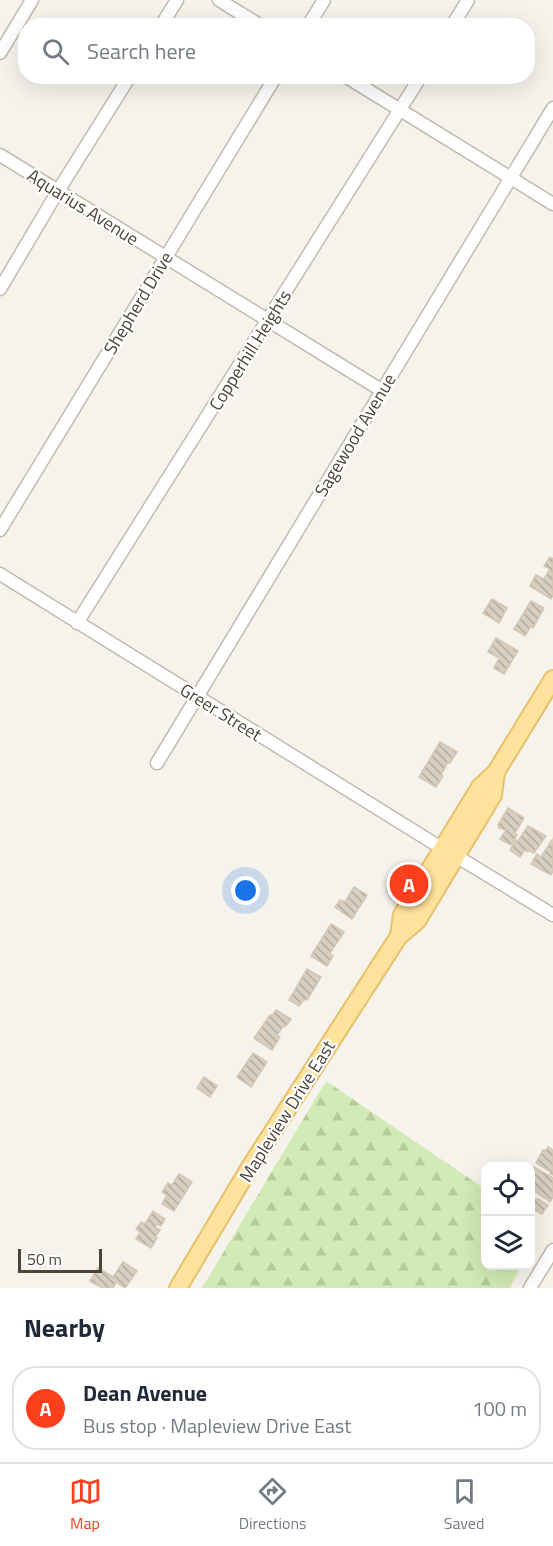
<!DOCTYPE html>
<meta charset="utf-8">
<style>
:root{--surface:#fff;--page:#f2f2f3;--text:#1f2937;--muted:#747a83;--line:#e0e1e3;--accent:#fc3f1d}
body{margin:0;font-family:"Titillium Web",sans-serif;background:var(--page);color:var(--text)}
.controls{position:absolute;right:18px;bottom:18px;display:grid;overflow:hidden;border-radius:12px;box-shadow:0 6px 24px #0002}
.controls button{width:54px;height:54px;display:grid;place-items:center;padding:0;border:0;border-bottom:2px solid var(--line);background:var(--surface);color:var(--text);font:30px sans-serif}
.scale{position:absolute;left:18px;bottom:15px;width:84px;box-sizing:border-box;padding-left:6px;border:3px solid #4b4439;border-top:0;font-size:16px;line-height:21px;white-space:nowrap;color:#4b4439;-webkit-text-stroke:4px #fff;paint-order:stroke}
.you{position:absolute;left:246px;top:891px;width:21px;height:21px;margin:-15px;border:4px solid #fff;border-radius:50%;background:#1a73e8;box-shadow:0 0 0 9px #1a73e833}
.badge{display:grid;place-items:center;width:39px;height:39px;border-radius:50%;background:var(--accent);color:#fff;font-size:20px;font-weight:700}
.pin{position:absolute;translate:-50% -50%;border:3px solid #fff;box-shadow:0 2px 6px #0006}
.list{margin:0;padding:0;list-style:none}
h2{display:flex;justify-content:space-between;align-items:center;height:78px;margin:0;padding:0 24px;font-size:26px}
h2 small{font-size:20px;font-weight:400;color:var(--muted)}
.list li{display:grid;grid-template-columns:39px 1fr auto;gap:18px;align-items:center;box-sizing:border-box;height:84px;margin:0 12px 12px;padding:0 12px;border:2px solid var(--line);border-radius:24px}
.list b{display:block;font-size:22px;white-space:nowrap}
.list p{margin:0;font-size:20px;white-space:nowrap;color:var(--muted)}
.list em{font-size:20px;font-style:normal;color:var(--muted)}
.icon{flex:none;width:33px;height:33px;fill:none;stroke:currentColor;stroke-width:2;stroke-linecap:round;stroke-linejoin:round}
.map{position:relative;flex:none;width:553px;height:1288px;overflow:hidden}
.search{position:absolute;background:var(--surface);box-shadow:0 6px 24px #0002;left:18px;right:18px;top:18px;height:66px;display:flex;align-items:center;gap:15px;box-sizing:border-box;padding:0 21px;border-radius:24px;color:var(--muted);font-size:22px}
.sheet{height:174px;background:var(--surface)}
nav{display:flex;justify-content:space-around;align-items:center;box-sizing:border-box;height:84px;border-top:2px solid var(--line);background:var(--surface);font-size:16px;color:var(--muted)}
nav a{display:grid;justify-items:center;gap:3px}
nav .on{color:var(--accent)}
.map>svg:first-child{display:block}
</style>
<div class="map">
<svg width="553" height="1288" viewBox="0 0 553 1288">
<defs>
<pattern id="forest-firs" width="22" height="20" patternUnits="userSpaceOnUse" patternTransform="scale(1.5)"><rect width="22" height="20" fill="#d2eab5"/><path d="M5 1l3.5 6h-7zM16 11l3.5 6h-7z" fill="#b6ca9c"/></pattern>
<pattern id="building-back-hatch" width="6" height="6" patternUnits="userSpaceOnUse" patternTransform="scale(1.5)"><rect width="6" height="6" fill="#d8cfc1"/><path d="M-1 5l2 2M0 0l6 6M5-1l2 2" fill="none" stroke="#b1aa9e"/></pattern>
</defs>
<rect width="100%" height="100%" fill="#f6f3ec"/>
<path fill="url(#forest-firs)" d="M326 1081 485 1189 486 1266H521L510 1288H202Z"/>
<path fill="url(#building-back-hatch)" stroke="#d3c7b4" stroke-width="1.5" d="M550 557 553 559V595L551 599 530 586 536 575 544 579 550 569 544 566Z
M492 599 507 608 499 623 483 613Z
M531 601 544 608 533 628 531 626 525 636 514 629Z
M496 638 518 651 504 674 494 668 499 658 488 652Z
M440 742 457 752 450 763 448 762 441 775 443 776 436 787 419 777Z
M508 808 524 818 515 833 517 835 511 845 500 839 506 830 499 828 498 825Z
M528 826 546 836 534 853 529 850 528 852 525 850 520 857 510 850 516 840 518 841Z
M552 840 553 871 551 875 531 864 537 854 541 857Z
M354 887 367 895 352 919 335 907 340 900 345 902Z
M331 924 344 932 330 953 333 956 327 966 311 956Z
M307 969 321 977 307 1000 304 999 299 1006 289 1000Z
M276 1010 291 1019 286 1026 284 1025 277 1035 280 1037 272 1050 254 1038 270 1015 272 1016Z
M253 1053 267 1062 251 1087 237 1077Z
M204 1077 217 1086 210 1097 197 1088Z
M548 1147 553 1150V1175L550 1174 551 1172 536 1163 543 1150 545 1151Z
M534 1167 553 1178V1197L550 1202 530 1188V1172Z
M179 1174 192 1182 174 1211 162 1204 167 1195 162 1192 168 1183 172 1185Z
M530 1196 537 1200 538 1199 548 1205 542 1214 535 1210 533 1214H530Z
M153 1211 165 1219 161 1226 157 1224 155 1227 160 1230 155 1237 157 1238 151 1248 136 1239 140 1232 136 1229 141 1222 145 1224Z
M123 1262 137 1271 125 1288 116 1282 113 1288H102L90 1281 98 1268 113 1277Z"/>
<g fill="none" stroke-linecap="round" stroke-linejoin="round">
<defs>
<path id="minor" d="M219 0 261 26
M161 26 177 0
M308 26 324 0
M452 26 468 0
M0 53 32 0
M345 76 553 204
M0 155 381 390
M0 289 58 191 130 76
M0 530 276 76
M0 574 443 849
M77 623 421 76
M157 763 553 108
M456 856 553 915
M530 1288 553 1250"/>
<path id="major" d="M399 936 402 915 480 787 496 772 553 679
M178 1288 250 1167 399 936 417 921 493 795 496 772"/>
</defs>
<use href="#minor" stroke="#c2bbae" stroke-width="15"/>
<use href="#major" stroke="#e6c16a" stroke-width="20"/>
<use href="#minor" stroke="#fff" stroke-width="12"/>
<use href="#major" stroke="#ffe39c" stroke-width="16"/>
</g>
<g text-anchor="middle" dominant-baseline="central" stroke-width="4.5" stroke-linejoin="round" paint-order="stroke">
<g font-size="18" fill="#4b4439" stroke="#fff">
<text transform="translate(83 207) rotate(32)">Aquarius Avenue</text>
<text transform="translate(138 303) rotate(-59)">Shepherd Drive</text>
<text transform="translate(250 350) rotate(-58)">Copperhill Heights</text>
<text transform="translate(355 435) rotate(-59)">Sagewood Avenue</text>
<text transform="translate(221 712) rotate(32)">Greer Street</text>
<text transform="translate(287 1111) rotate(-58)">Mapleview Drive East</text>
</g>
</g>
</svg>
<div class="controls">
<button><svg class="icon" aria-label="locate" viewBox="0 0 24 24"><circle cx="12" cy="12" r="6"/><path d="M12 2v4M12 18v4M2 12h4M18 12h4"/></svg></button>
<button><svg class="icon" aria-label="layers" viewBox="0 0 24 24"><path d="M12 4l9 5-9 5-9-5zM3 14l9 5 9-5"/></svg></button>
</div>
<div class="scale">50 m</div>
<div class="you"></div>
<div class="pin badge" style="left:409px;top:884px">A</div>
<div class="search"><svg class="icon" aria-label="search" viewBox="0 0 24 24"><circle cx="10" cy="10" r="6"/><path d="M15 15l6 6"/></svg>Search here</div>
</div>
<section class="sheet">
<h2>Nearby<small></small></h2>
<ul class="list">
<li><span class="badge">A</span><div><b>Dean Avenue</b><p>Bus stop · Mapleview Drive East</p></div><em>100 m</em></li>
</ul>
</section>
<nav>
<a class="on"><svg class="icon" aria-label="map" viewBox="0 0 24 24"><path d="M3 6l6-2 6 2 6-2v14l-6 2-6-2-6 2zM9 4v14M15 6v14"/></svg>Map</a>
<a><svg class="icon" aria-label="directions" viewBox="0 0 24 24"><path d="M12 3l9 9-9 9-9-9zM9 14v-3h6M13 9l2 2-2 2"/></svg>Directions</a>
<a><svg class="icon" aria-label="saved" viewBox="0 0 24 24"><path d="M7 4h10v16l-5-4-5 4z"/></svg>Saved</a>
</nav>
